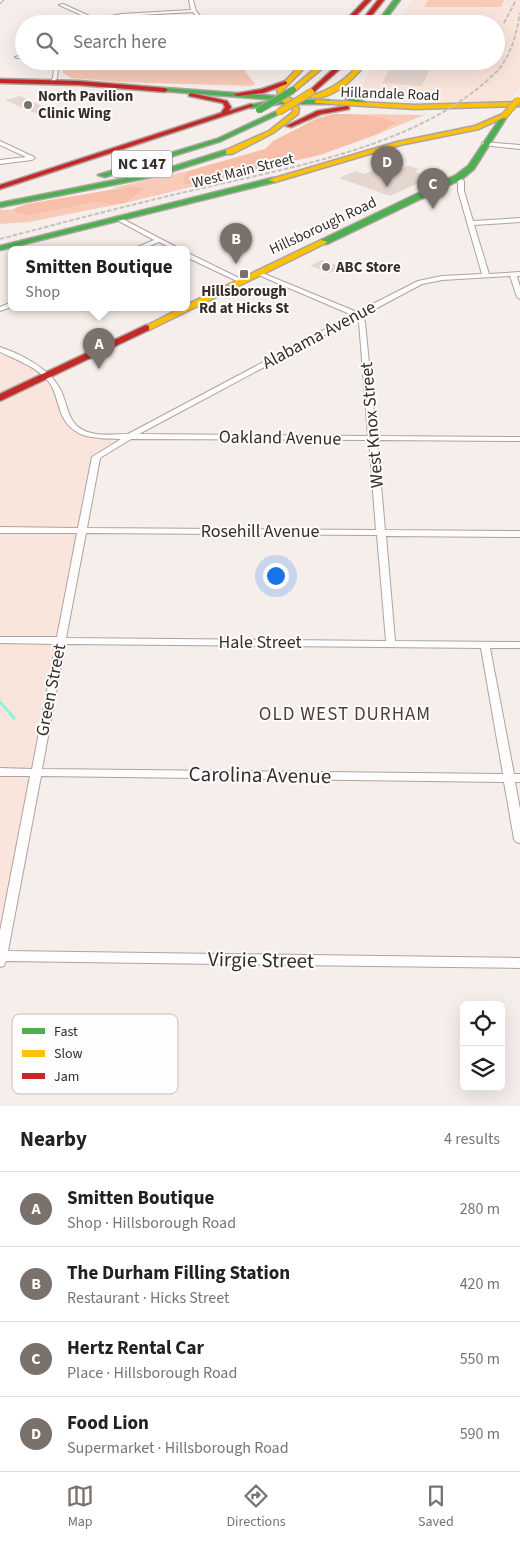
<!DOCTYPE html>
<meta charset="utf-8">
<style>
:root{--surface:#fff;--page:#f2f2f2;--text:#202124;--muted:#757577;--line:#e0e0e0;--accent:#7a716d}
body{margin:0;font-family:"Source Sans 3",sans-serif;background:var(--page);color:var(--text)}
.controls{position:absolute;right:15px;bottom:15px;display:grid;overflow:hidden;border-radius:8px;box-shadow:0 5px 20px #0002}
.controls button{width:45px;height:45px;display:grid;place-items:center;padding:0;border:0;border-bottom:1px solid var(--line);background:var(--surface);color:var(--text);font:25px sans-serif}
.you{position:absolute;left:275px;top:575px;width:18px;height:18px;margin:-12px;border:4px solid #fff;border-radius:50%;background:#1a73e8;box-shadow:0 0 0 8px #1a73e833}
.badge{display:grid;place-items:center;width:32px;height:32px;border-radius:50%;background:var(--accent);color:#fff;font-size:16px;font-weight:700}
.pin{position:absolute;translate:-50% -41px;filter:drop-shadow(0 1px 2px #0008)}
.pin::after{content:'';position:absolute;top:26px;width:18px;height:15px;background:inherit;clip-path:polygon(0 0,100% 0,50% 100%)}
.popup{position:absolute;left:8px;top:246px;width:182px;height:65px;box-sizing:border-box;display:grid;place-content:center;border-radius:8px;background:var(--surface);filter:drop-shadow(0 1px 4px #0005);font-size:16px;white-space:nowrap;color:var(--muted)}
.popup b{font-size:19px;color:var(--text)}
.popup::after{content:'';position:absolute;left:50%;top:100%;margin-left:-10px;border:10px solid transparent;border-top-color:var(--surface)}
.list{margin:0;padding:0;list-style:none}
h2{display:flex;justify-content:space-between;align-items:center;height:65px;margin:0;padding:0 20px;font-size:21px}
h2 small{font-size:16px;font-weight:400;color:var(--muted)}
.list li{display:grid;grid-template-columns:32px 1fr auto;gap:15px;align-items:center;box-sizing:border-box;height:75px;padding:0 20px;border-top:1px solid var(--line)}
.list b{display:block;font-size:19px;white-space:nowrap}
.list p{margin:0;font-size:16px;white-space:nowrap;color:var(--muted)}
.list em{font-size:16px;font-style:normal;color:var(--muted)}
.icon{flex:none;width:28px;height:28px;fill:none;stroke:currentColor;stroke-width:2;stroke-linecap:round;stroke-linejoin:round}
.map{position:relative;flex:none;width:520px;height:1106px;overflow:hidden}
.search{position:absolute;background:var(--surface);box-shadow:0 5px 20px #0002;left:15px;right:15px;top:15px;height:55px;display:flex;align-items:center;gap:12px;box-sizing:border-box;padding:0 18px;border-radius:28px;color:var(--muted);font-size:19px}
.sheet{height:365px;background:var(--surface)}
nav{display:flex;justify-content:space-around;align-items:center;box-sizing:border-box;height:70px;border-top:1px solid var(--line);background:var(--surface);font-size:14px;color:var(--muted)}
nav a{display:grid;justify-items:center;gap:2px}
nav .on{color:var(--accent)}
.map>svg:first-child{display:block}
</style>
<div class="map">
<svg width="520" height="1106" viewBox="0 0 520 1106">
<rect width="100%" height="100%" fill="#f6eeeb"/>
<path fill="#fae5dc" d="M412 0H520V87L510 101 432 103 373 100 356 97 375 61H496V24H398Z
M0 352 36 371 54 386 79 432 126 438 97 455 0 962Z"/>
<path fill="#f8cab7" d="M428 0H504L501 7H424Z
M94 61H237L255 84 252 86 121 82 71 78 63 73V69L93 68Z
M365 114 424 115 378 134 394 125 379 117Z
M188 171 184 176 183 185 212 182 125 203 145 189 112 188Z
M99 202 114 205 29 222 0 224V210L73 207Z"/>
<path fill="#f7bfa7" d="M334 114C355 114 377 113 396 123L378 134 320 155 235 174 212 182 183 185 184 176 188 171 265 149 273 141 318 118Z
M127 187 146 188 125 203 114 205 99 202 27 215 13 211 15 208 27 204Z"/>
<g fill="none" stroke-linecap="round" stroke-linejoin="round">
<path stroke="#8ef1e0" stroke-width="3" d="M0 702 14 718"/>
</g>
<path fill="#e6d6d0" d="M393 61H434L422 86 382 83Z
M20 96 51 110 37 114 5 100Z
M389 163 403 168 409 166 419 169 415 172 431 177 390 196 339 178 355 171 364 174Z
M322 260 341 267 330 273 310 266Z"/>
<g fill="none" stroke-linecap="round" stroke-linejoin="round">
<defs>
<path id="street" d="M0 0H3L0 3Z
M189 0H193L196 11 207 24H202L193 12 121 16 88 24H79L93 20 59 5 63 4 96 19 121 14 191 10Z
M24 55V57L17 58 15 57Z
M55 61H59L57 78 52 84 50 83 53 78Z
M0 141 34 157 35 158 32 160 0 164V160L26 157 0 145Z
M484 142 520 145V149L482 145V143Z
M455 177H459L464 181V191L473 221 520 218V222L474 225 489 274 520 272V276H517L520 287V299L517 297 510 276 442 280 422 284 362 316 365 322 376 436 520 437V441L377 440 385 530 520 531V537L386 536 395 641 520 642V648H490L514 774H520V782H515L520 809V843L516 842 514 839 504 782 41 776 8 951 520 958V968L6 961 4 966 0 967V931L30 776H0V768L32 769 56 644 0 643V637H57L77 533H0V527L78 528 92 457 121 439C95 438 70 440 60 410 57 401 55 390 49 382 37 367 17 360 0 352V347C21 354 48 368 59 387 68 402 66 421 83 430 96 437 114 434 128 434L352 315 256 274V272H260L357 312 418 281 442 276 482 274 458 191V182L454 178ZM356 318 359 322 368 436 139 434ZM131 439 369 440 376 530 87 528 100 458ZM86 533 377 535 386 641 66 638ZM65 644 481 648 503 774 42 769Z
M115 217H119L182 250H175L159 242 140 250H132L133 249 154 240 115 219Z
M186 252 243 280 244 281 241 283 239 282 186 257Z
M12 302V307L0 311V307Z"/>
<path id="fast" d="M394 0H400L382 24H376Z
M349 87 354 88 352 97 369 104V106L346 99Z
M165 88 289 97 292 100H329L332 102 329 104H279L251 108 248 106 249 105 278 100 163 91V89Z
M279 110 282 112 281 113 221 141 105 177 98 175 217 139Z
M505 113 508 115 474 169 462 179 327 244H321V240L456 175 468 166 503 114Z
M226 150 233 152 157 176 0 207V203L156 172Z
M272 178H275V182L0 250V246Z"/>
<path id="slow" d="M304 61H311L283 90 285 95 297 102 294 104 299 108 298 114 273 133 232 154H226V150L269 131 293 112V109L280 100 277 90Z
M324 61H331L295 91H291V89Z
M362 61H368C354 79 334 100 310 98V96C332 90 347 79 362 61Z
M317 100 415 105 520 102V106L415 109 315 103V101Z
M505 113 508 115 507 116 479 129 400 145 275 182 268 180 397 142 475 126Z
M321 240 328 242 149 330H143L142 328 181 308H186V305Z"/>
<path id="jam" d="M365 0H371L348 24H342Z
M378 0H384L365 24H359Z
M342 61H349L313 93H309V91Z
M0 79 79 81 165 88 168 90 165 92 79 85 0 83Z
M285 81 287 82V84L263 93 237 96 234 94 262 89Z
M191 93 227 101 231 107 229 111 251 104 254 106 0 189V185L221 113 225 107 223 103 189 96V94Z
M347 106 349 107V109L321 114 291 127 286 126 317 111Z
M146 325 149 326V330L0 401V394Z"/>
</defs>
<use href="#street" stroke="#aca4a1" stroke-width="2"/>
<use href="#fast" stroke="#aca4a1" stroke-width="3"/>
<use href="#slow" stroke="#aca4a1" stroke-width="3"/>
<use href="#jam" stroke="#aca4a1" stroke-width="3"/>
<use href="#street" fill="#fefcfc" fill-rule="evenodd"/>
<use href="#fast" fill="#4caf50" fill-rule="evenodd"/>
<use href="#slow" fill="#ffc107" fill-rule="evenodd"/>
<use href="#jam" fill="#c62828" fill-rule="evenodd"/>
<path stroke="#c4c2c0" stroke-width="2" stroke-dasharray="4.5 2" stroke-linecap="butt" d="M504 23 516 0
M0 239C65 222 129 205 194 190 291 167 416 147 491 77 510 61 516 36 520 13"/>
<defs>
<path id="fast-bridge" d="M259 110 293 90"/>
<path id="slow-bridge" d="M279 112 311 92
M505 115 518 100"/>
</defs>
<use href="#fast-bridge" stroke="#aca4a1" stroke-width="8" stroke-linecap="butt"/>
<use href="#slow-bridge" stroke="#aca4a1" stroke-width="8" stroke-linecap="butt"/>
<use href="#fast-bridge" stroke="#4caf50" stroke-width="6"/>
<use href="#slow-bridge" stroke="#ffc107" stroke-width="6"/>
</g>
<g fill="#7a716d" stroke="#fdfdfd" stroke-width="2">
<circle cx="28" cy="105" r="5"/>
<circle cx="326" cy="267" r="5"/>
<rect x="239" y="269" width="10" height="10" rx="2.5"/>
</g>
<g text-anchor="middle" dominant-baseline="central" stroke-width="4" stroke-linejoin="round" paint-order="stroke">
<g font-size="15" fill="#372d29" stroke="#fdfdfd">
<text transform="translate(390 94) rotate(2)">Hillandale Road</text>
<text transform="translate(243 171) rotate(-14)">West Main Street</text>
<text transform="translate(323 226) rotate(-25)">Hillsborough Road</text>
</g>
<g font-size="15" font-weight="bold" fill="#372d29" stroke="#fdfdfd" text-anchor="start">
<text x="38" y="96">North Pavilion<tspan x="38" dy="17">Clinic Wing</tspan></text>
<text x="336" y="267">ABC Store</text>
<text x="244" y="291" text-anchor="middle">Hillsborough<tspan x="244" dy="17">Rd at Hicks St</tspan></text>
</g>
<rect fill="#fdfdfd" stroke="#726b69" stroke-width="1" x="112" y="150.5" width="60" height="27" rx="4"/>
<g font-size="16" font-weight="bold" fill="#372d29">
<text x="142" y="164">NC 147</text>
</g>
<g font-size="18" fill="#372d29" stroke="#fdfdfd">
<text transform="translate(319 335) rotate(-28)">Alabama Avenue</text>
<text transform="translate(372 425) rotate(-95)">West Knox Street</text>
<text transform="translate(280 438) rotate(1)">Oakland Avenue</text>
<text x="260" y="531">Rosehill Avenue</text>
<text x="260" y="642">Hale Street</text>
<text transform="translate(51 690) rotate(-79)">Green Street</text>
</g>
<g font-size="19" letter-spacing="1" fill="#513d35" stroke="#fdfdfd">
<text x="345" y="714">OLD WEST DURHAM</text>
</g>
<g font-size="21" fill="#372d29" stroke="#fdfdfd">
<text transform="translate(260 775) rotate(1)">Carolina Avenue</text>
<text transform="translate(261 960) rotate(1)">Virgie Street</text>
</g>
</g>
<rect x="12" y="1014" width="166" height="80" rx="8" fill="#fdfdfd" stroke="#c2bfbd" stroke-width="1"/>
<rect x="22" y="1028" width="23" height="6" fill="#4caf50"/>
<rect x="22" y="1050" width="23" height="7" fill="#ffc107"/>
<rect x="22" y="1073" width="23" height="6" fill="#c62828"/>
<g font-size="14" fill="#372d29">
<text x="54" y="1036">Fast</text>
<text x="54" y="1058">Slow</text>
<text x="54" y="1081">Jam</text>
</g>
</svg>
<div class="controls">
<button><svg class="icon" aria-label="locate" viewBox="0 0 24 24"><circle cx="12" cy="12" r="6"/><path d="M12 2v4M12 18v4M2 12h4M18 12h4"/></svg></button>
<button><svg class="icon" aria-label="layers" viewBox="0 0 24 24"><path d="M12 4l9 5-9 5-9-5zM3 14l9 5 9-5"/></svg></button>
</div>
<div class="you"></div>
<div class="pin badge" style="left:99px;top:369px">A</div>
<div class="popup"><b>Smitten Boutique</b>Shop</div>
<div class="pin badge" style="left:236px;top:264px">B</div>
<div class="pin badge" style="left:433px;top:209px">C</div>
<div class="pin badge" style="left:387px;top:187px">D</div>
<div class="search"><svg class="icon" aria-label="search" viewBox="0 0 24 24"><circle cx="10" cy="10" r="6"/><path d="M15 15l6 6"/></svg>Search here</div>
</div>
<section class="sheet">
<h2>Nearby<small>4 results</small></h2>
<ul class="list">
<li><span class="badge">A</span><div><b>Smitten Boutique</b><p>Shop · Hillsborough Road</p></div><em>280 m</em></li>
<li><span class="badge">B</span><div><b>The Durham Filling Station</b><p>Restaurant · Hicks Street</p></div><em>420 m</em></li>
<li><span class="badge">C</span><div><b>Hertz Rental Car</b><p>Place · Hillsborough Road</p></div><em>550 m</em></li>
<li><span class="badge">D</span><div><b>Food Lion</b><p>Supermarket · Hillsborough Road</p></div><em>590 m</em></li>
</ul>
</section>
<nav>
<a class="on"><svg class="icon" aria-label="map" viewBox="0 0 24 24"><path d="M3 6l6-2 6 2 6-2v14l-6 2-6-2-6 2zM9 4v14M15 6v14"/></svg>Map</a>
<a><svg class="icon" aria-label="directions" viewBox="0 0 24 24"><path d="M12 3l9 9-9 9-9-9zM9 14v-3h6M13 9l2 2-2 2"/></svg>Directions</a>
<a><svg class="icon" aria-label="saved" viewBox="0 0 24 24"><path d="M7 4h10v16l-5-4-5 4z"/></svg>Saved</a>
</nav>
